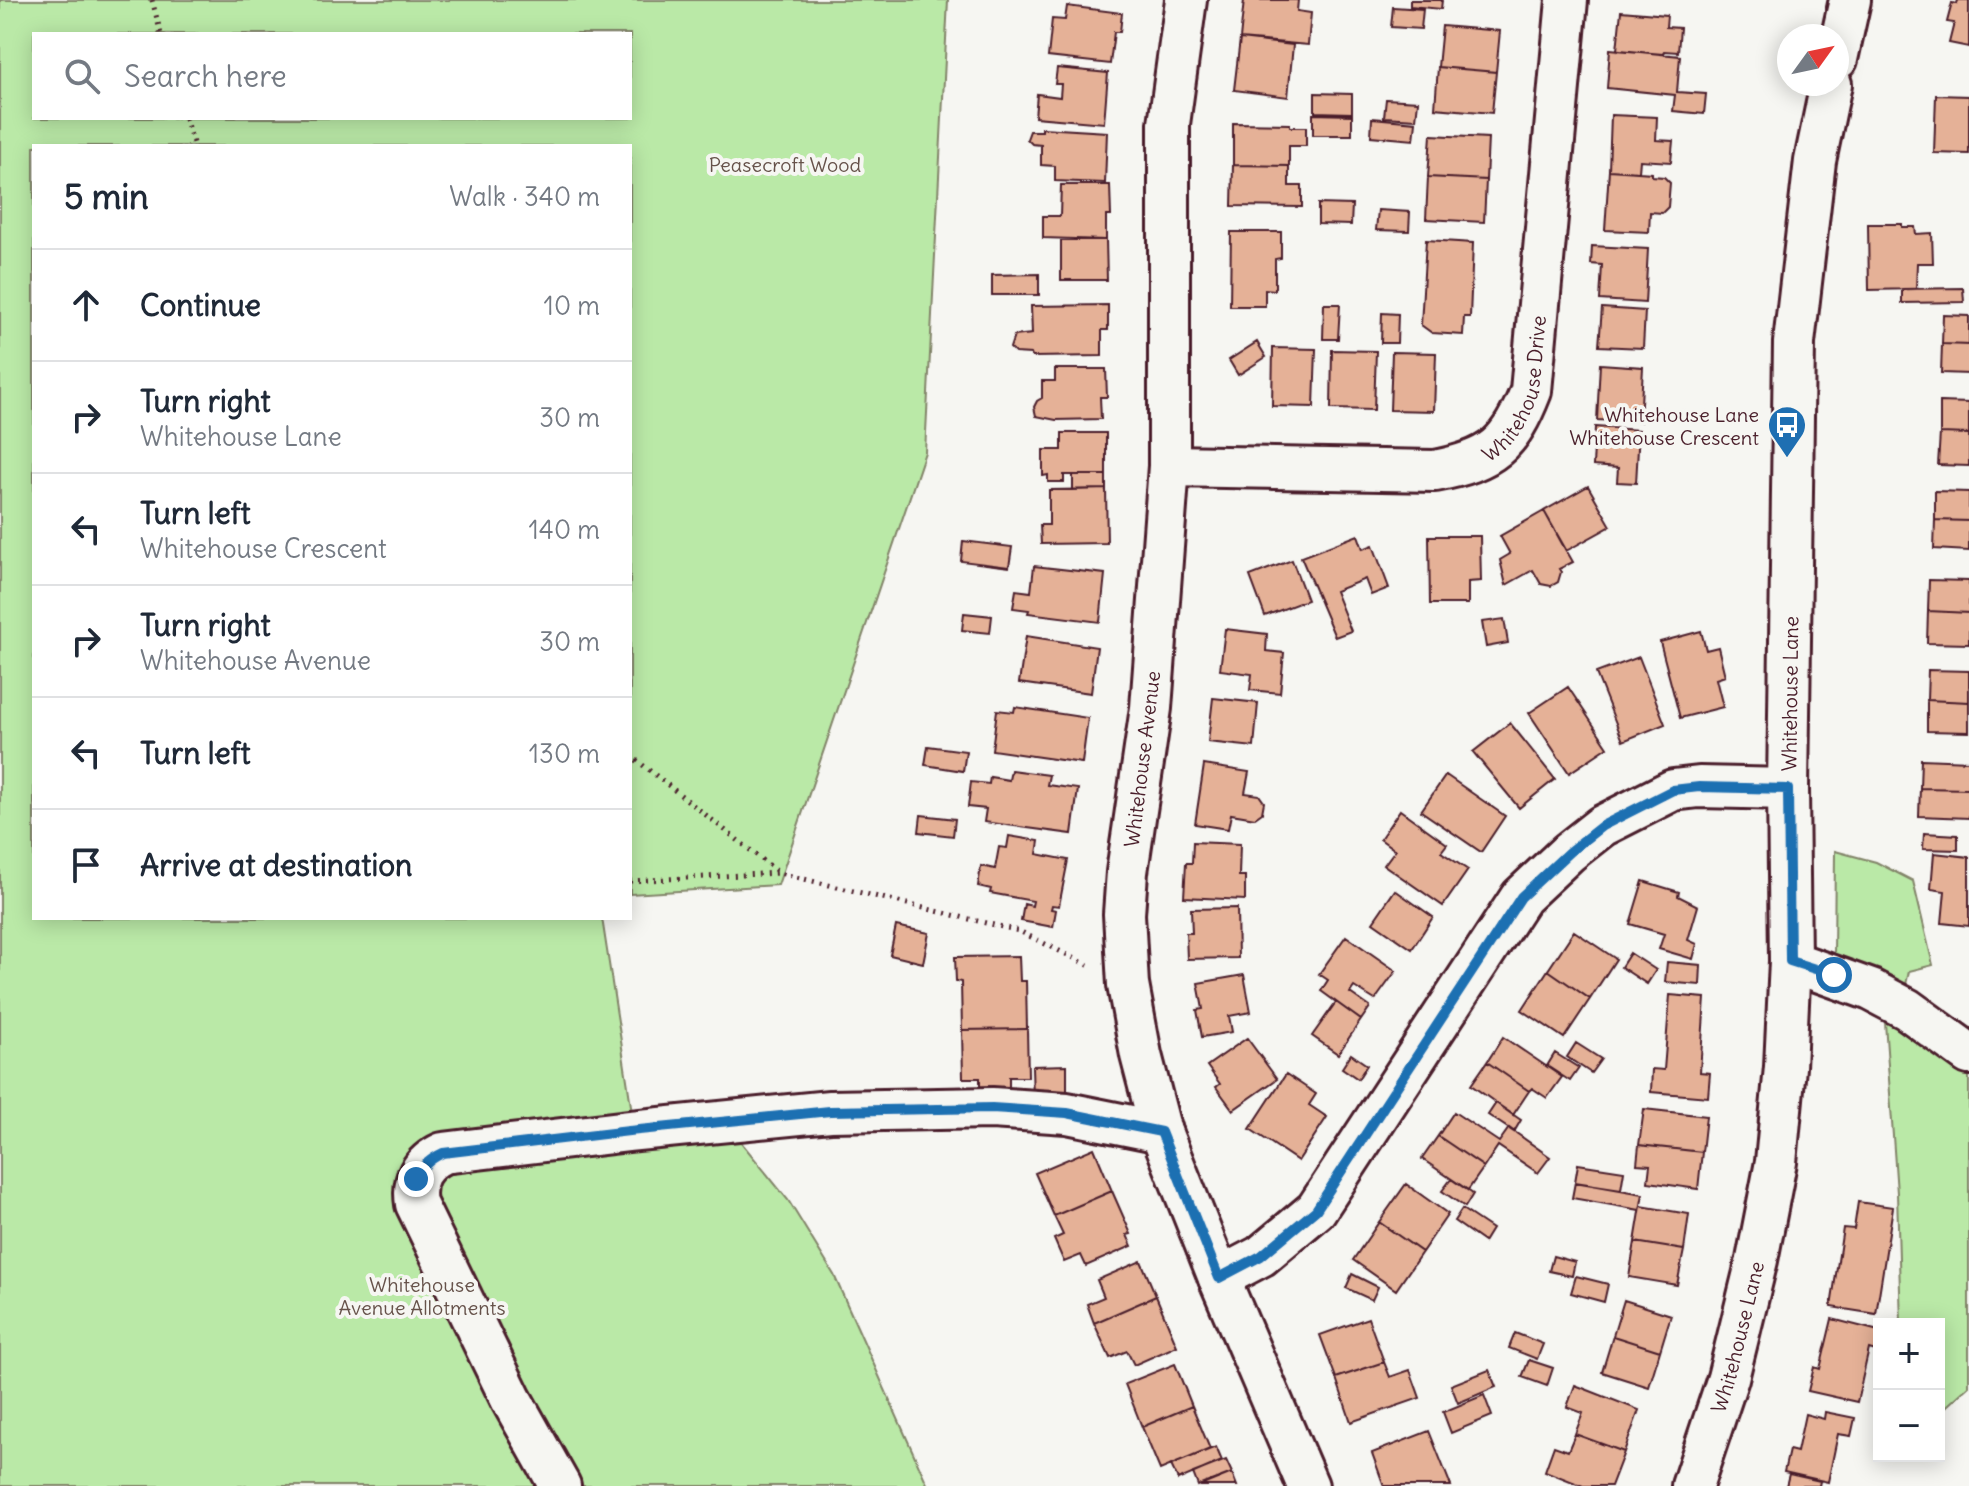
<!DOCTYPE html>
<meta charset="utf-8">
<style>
:root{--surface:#fff;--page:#f6f6f7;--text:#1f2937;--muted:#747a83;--line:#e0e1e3}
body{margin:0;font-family:Delius,sans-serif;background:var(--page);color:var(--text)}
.controls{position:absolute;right:24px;bottom:24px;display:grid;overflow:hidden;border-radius:0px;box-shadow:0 4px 20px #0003}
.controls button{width:72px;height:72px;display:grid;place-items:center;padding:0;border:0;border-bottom:2px solid var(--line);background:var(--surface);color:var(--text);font:40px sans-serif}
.compass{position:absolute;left:1777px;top:24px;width:72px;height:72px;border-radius:50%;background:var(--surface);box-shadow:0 4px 20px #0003;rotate:57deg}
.stop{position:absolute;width:24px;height:24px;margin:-18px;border:6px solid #1f6fb2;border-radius:50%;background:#fff}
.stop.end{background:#1f6fb2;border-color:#fff;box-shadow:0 2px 8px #0008}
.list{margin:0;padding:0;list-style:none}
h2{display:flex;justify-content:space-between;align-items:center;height:104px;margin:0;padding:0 32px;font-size:34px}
h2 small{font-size:26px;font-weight:400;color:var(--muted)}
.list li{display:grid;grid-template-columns:52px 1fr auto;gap:24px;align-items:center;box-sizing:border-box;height:112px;padding:0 32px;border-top:2px solid var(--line)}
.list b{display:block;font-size:30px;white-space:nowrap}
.list p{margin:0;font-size:26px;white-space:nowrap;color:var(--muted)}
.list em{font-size:26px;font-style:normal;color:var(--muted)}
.icon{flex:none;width:44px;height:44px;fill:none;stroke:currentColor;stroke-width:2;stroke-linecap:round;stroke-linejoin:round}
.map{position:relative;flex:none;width:1969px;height:1486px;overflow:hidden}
.search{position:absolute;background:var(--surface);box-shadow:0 4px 20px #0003;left:32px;top:32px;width:600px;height:88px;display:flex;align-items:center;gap:20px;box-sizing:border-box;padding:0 28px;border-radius:0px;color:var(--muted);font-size:30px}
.panel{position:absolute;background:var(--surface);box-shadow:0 4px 20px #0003;left:32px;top:144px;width:600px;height:776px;border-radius:0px}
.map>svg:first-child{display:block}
</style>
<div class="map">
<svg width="1969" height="1486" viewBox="0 0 1969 1486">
<rect width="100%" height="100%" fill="#f6f6f2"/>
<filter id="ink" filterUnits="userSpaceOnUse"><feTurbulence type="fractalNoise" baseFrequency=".0125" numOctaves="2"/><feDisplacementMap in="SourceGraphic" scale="16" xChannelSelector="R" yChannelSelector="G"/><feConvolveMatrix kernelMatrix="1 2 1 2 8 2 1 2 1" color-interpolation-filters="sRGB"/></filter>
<g filter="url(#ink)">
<path fill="#bae9a7" stroke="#828469" stroke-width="2" fill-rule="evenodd" d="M0 0H948L925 452 778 885 630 894V146H34V918H602L633 1119 736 1136 788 1200 834 1275 928 1486H0ZM34 34H630V118H34Z
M1835 851 1876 862 1913 881 1933 965 1909 971 1905 989 1834 958Z
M1884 1008 1969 1067V1386L1939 1413V1324H1901L1897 1193Z"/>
<path fill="#e5b197" stroke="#4a1f2b" stroke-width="2" d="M1244 0H1298L1297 11 1311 13 1308 45 1240 39Z
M1410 0H1442L1441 9 1410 6Z
M1958 0H1969V47L1949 43 1954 23 1947 22 1952 3 1957 4Z
M1067 6 1122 13 1120 32H1114L1110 64 1048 57 1052 19 1065 20Z
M1393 7 1423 9 1421 29 1391 27Z
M1621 11 1667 15 1666 27 1680 28 1678 52 1664 51 1663 54 1617 50Z
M1442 26 1500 31 1496 72 1438 67Z
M1240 39 1293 45 1288 97 1234 90Z
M1610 49 1680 56 1677 92 1706 94 1704 114 1673 111 1675 95 1607 88Z
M1438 67 1496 72 1492 113 1435 108Z
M1057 68 1108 73 1104 123 1035 117 1037 94 1060 97 1061 84H1055Z
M1315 93 1352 94V113L1315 112Z
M1936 95 1969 96V154L1934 153Z
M1386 99 1418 101 1416 119 1384 117Z
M1313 114 1352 115V135H1313Z
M1611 115 1657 117 1656 140 1673 141 1671 162 1640 160 1639 172 1609 170Z
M1372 118 1416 122 1414 140 1371 136Z
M1233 123 1290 124V127H1306V146H1289V166L1233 165Z
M1042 128 1107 132 1105 183 1055 181V166L1041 165V145L1032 144 1027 139 1030 131H1042Z
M1431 135 1488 138 1486 180 1428 177Z
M1233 165 1289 166V186H1302V207L1232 206Z
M1609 170 1652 173V176L1664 177 1670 183 1668 207 1662 213 1650 212 1649 232 1605 230Z
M1428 177 1486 180 1484 222 1426 219Z
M1061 185H1110L1111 216H1106V240L1043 238V216H1060Z
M1318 204 1352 205 1351 225 1318 224Z
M1378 210 1410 212 1409 231 1376 230Z
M1868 224H1902V227H1915L1916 234 1932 233 1933 263H1917L1916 289 1869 290Z
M1231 232H1281V258L1275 259V290L1265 289V306H1230Z
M1061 240H1106L1107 280H1061Z
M1426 240 1473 243 1470 317H1464L1463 335 1432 333 1421 325Z
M1592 246 1648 249 1645 303 1600 300 1602 265 1591 264Z
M1039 274V295H992V275Z
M1963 288 1964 302 1902 303V289Z
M1324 304H1340L1338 339H1323Z
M1108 305V330H1102V356L1032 357 1031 354 1015 353 1010 348 1014 336 1032 334 1031 306Z
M1602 308 1645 311 1643 348 1599 346Z
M1382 313 1398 314 1397 343H1381Z
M1943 315 1969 316V345L1942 344Z
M1257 342 1266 357 1238 375 1229 360Z
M1942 344 1969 345V374L1941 373Z
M1273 348 1316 349 1314 407 1272 406Z
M1332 350 1376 351 1374 410 1331 409Z
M1392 352 1436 353 1434 411 1390 410Z
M1600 364 1643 367 1640 422 1597 420Z
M1055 369H1106L1107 397H1100L1101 419 1056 420 1036 416 1034 407 1037 401 1042 398V381H1055Z
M1940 402 1969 403V434L1940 433Z
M1595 427 1639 430 1636 483 1617 482 1618 468 1593 466Z
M1062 433H1106V475H1064V482H1048V475L1043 476V450H1062Z
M1940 433 1969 434V466L1938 465Z
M1073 475H1106V489L1073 490Z
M1588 486 1611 526 1566 551 1544 511Z
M1106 489 1107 543 1041 544 1040 525H1049V490Z
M1935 491 1969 492V521L1935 520Z
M1544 511 1573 562 1559 569 1561 572 1558 582 1551 586 1541 584 1533 570 1506 585 1500 560 1510 554 1500 536Z
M1935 520 1969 521V551L1934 549Z
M1358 535 1363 549 1373 545 1389 588 1371 595 1365 579 1335 591 1351 631 1335 637 1301 557Z
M1429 536H1480L1481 581 1468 582V604H1430Z
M963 541 1012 547 1009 567 961 561Z
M1292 560 1307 600 1265 616 1250 576Z
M1034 566 1105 574 1100 622 1028 613 1029 610 1013 608 1016 590 1031 592Z
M1929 580 1969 581V613L1928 611Z
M1928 611 1969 613V644L1927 643Z
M964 613 992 616 990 633 962 630Z
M1504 619 1508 643 1486 647 1482 622Z
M1225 629 1267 634 1266 651 1284 653 1280 693 1250 690 1252 674 1220 670Z
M1701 631 1706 650 1718 647 1725 676 1716 679 1723 707 1680 718 1660 642Z
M1026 636 1097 647 1091 693 1019 683Z
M1639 657 1665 724 1623 741 1596 673Z
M1928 670 1969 671V702L1927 700Z
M1568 687 1608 747 1569 773 1529 713Z
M1213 698 1258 703 1254 747 1208 742Z
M1927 700 1969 702V732L1927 731Z
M1015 707 1088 718 1082 763 992 750 997 710 1014 712Z
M1510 723 1555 779 1519 808 1473 752Z
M928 746 966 751 963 771 925 765Z
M1921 759 1969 761V789L1920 788Z
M1204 765 1249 772 1245 793 1259 795 1264 802 1262 813 1255 818 1231 814 1228 829 1195 824Z
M1011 770 1049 775 1047 785 1078 789 1072 834 984 822 986 809 968 807 971 782 989 784 990 777 1009 780Z
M1446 775 1505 816 1481 852 1421 811Z
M1920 788 1969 789V818L1919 816Z
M1400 810 1447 844 1441 852 1468 870 1443 906 1384 865 1395 850 1380 839Z
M921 815 955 819 953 836 919 832Z
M1924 833 1958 835V850L1923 849Z
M1009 836 1039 841 1037 854 1068 860 1059 906 1052 905 1051 909 1056 910 1053 927 1021 921 1024 904 1032 906 1033 901 990 893 991 889 978 886 981 866 995 869 999 847 1007 848Z
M1193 842 1240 844 1239 876H1245V900L1184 897 1186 863H1192Z
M1934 853 1969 857V926L1942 923 1945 891 1931 889Z
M1643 881 1679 892 1678 896 1698 906 1688 940 1697 944 1693 959 1659 949 1664 934 1630 924Z
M1395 890 1433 917 1412 949 1373 922Z
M1237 908 1238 958 1187 959 1186 933H1192L1191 909Z
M896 926 929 933 923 963 890 955Z
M1574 931 1616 959 1590 999 1548 970Z
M1346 936 1396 971 1375 1000 1354 987 1350 993 1370 1007 1361 1020 1321 991 1328 980 1319 974Z
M1630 953 1656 970 1647 984 1621 967Z
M1019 956 1020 981H1026L1027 1029 962 1030 961 982 956 981 955 957Z
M1667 962 1701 965 1700 985 1665 982Z
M1548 970 1590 999 1564 1038 1522 1010Z
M1244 975 1251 1012 1229 1016 1232 1032 1202 1037 1197 1010 1203 1009 1198 983Z
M1670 995 1705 998 1700 1072 1710 1073 1708 1097 1651 1092 1652 1069 1664 1070Z
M1336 1002 1361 1020 1338 1054 1312 1036Z
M1027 1029 1028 1077H1009V1090H980V1078H963L962 1030Z
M1503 1037 1562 1077 1547 1098 1532 1088 1529 1091 1487 1062Z
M1247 1038 1277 1079 1233 1110 1216 1087 1220 1084 1207 1066Z
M1576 1043 1601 1059 1591 1073 1567 1057Z
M1555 1053 1579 1068 1570 1081 1547 1066Z
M1351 1054 1367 1065 1358 1079 1342 1068Z
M1487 1062 1529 1091 1513 1115 1471 1085Z
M1067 1065V1099H1033L1032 1066Z
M1286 1074 1316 1094 1309 1105 1327 1117 1298 1161 1250 1129Z
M1496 1103 1521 1120 1514 1132 1488 1115Z
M1644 1109 1706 1116 1702 1152 1639 1145Z
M1454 1112 1499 1142 1509 1128 1550 1157 1538 1173 1498 1146 1484 1167 1438 1136Z
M1438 1136 1484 1167 1468 1190 1422 1159Z
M1639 1145 1702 1152 1698 1189 1648 1182 1650 1165 1637 1164Z
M1094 1148 1112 1191 1054 1216 1035 1173Z
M1578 1164 1624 1171 1621 1189 1575 1182Z
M1451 1179 1473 1194 1465 1207 1442 1191Z
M1575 1182 1643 1194 1640 1210 1572 1198Z
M1406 1184 1448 1214 1422 1252 1379 1222Z
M1112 1191 1131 1234 1127 1235 1132 1246 1086 1266 1081 1255 1064 1262 1054 1239 1063 1235 1054 1216Z
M1858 1202 1893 1207 1876 1314 1831 1307 1843 1228 1854 1229Z
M1641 1206 1689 1214 1684 1250 1635 1242Z
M1462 1209 1492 1229 1484 1242 1454 1221Z
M1379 1222 1422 1252 1396 1290 1353 1260Z
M1635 1242 1684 1250 1677 1285 1629 1277Z
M1553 1256 1575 1262 1572 1276 1549 1271Z
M1141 1261 1156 1296 1094 1323 1087 1304 1104 1297 1097 1280Z
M1352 1274 1378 1287 1372 1300 1346 1288Z
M1576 1276 1608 1284 1604 1302 1571 1293Z
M1156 1296 1177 1346 1134 1365 1127 1351 1110 1358 1094 1323Z
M1624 1300 1671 1315 1660 1351 1613 1336Z
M1368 1318 1384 1362 1336 1378 1320 1335Z
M1832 1319 1879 1331V1352L1869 1349 1857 1402 1808 1391 1814 1367 1820 1369Z
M1515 1333 1543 1344 1537 1359 1509 1348Z
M1613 1336 1660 1351 1649 1387 1602 1372Z
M1529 1360 1553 1368 1547 1386 1522 1377Z
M1384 1362 1390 1377 1410 1370 1420 1398 1351 1422 1336 1378Z
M1175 1364 1192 1406 1142 1427 1125 1384Z
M1489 1370 1496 1387 1458 1403 1451 1385Z
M1575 1385 1639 1410 1624 1452 1575 1434 1583 1413 1567 1407Z
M1484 1395 1492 1416 1451 1433 1443 1412Z
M1192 1406 1210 1449 1160 1470 1142 1427Z
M1825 1412 1855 1418 1851 1436 1838 1434 1828 1482 1784 1472 1789 1450 1797 1452 1805 1414 1824 1419Z
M1429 1431 1451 1486H1384L1372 1453Z
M1575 1434 1624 1452 1611 1486H1583L1545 1471 1554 1446 1568 1451Z
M1216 1447 1222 1461 1178 1480 1171 1465Z
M1226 1460 1232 1473 1198 1486 1193 1473Z
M1232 1473 1237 1486H1200Z
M1789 1474 1820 1481 1819 1486H1786Z"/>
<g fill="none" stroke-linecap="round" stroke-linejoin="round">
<defs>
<g id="minor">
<path d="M1186 0 1169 124V466L1151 708 1127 872 1124 914 1128 985 1141 1055 1161 1132 1219 1278 1308 1486"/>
<path d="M1837 59 1850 0"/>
<path id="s1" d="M1169 466 1435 471C1492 460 1510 445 1531 391L1567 0"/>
<path d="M1790 961 1871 990 1907 1009 1969 1054"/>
<path d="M1219 1278 1261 1256 1316 1210 1521 897 1569 852 1602 826 1673 790 1699 787 1788 789"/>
<path d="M560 1486 511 1399 416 1204C412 1180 421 1163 443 1153L629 1131 830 1111 992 1108 1067 1113 1161 1132"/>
<path id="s2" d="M1692 1486 1728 1378 1757 1260 1776 1162 1785 1067 1790 961 1788 789 1794 343 1815 161 1831 84"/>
</g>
</defs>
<use href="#minor" stroke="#4a1f2b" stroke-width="46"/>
<path stroke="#4a1f2b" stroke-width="5" stroke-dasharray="2 6" stroke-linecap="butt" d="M152 0 161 34
M185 118 194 146
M630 755 778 872
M630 881 779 873 1019 931 1088 965"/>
<use href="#minor" stroke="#f6f6f2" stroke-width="40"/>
</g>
</g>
<g fill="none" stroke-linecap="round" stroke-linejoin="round" filter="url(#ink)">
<path stroke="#1f6fb2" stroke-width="10" d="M416 1179C423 1165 430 1159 443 1153L629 1131 830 1111 992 1108 1067 1113 1161 1132 1219 1278 1261 1256 1316 1210 1521 897 1569 852 1602 826 1673 790 1699 787 1788 789 1790 961 1834 975"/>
</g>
<defs>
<symbol id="bus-pin" viewBox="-11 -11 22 30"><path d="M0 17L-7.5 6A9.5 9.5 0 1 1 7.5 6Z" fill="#1f6fb2" stroke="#f6f6f2"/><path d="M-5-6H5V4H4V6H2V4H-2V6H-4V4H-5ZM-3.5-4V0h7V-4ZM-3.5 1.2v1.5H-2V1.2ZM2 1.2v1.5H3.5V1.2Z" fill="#fff"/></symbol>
</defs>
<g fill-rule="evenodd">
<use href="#bus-pin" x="1765" y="403" width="44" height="60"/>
</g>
<g text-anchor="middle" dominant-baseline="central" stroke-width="8" stroke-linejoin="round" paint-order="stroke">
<g font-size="20" fill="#66524a" stroke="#f6f6f2">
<text x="785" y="164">Peasecroft Wood</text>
<text x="422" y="1284">Whitehouse<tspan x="422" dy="23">Avenue Allotments</tspan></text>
</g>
<g font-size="20" fill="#4a1f2b" stroke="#f6f6f2">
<text stroke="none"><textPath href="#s1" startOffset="396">Whitehouse Drive</textPath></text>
<text stroke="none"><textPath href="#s2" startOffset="804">Whitehouse Lane</textPath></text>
<text transform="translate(1142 759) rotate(-83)">Whitehouse Avenue</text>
<text stroke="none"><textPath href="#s2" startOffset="156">Whitehouse Lane</textPath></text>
</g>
<g font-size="20" fill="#4a1f2b" stroke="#f6f6f2" text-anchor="end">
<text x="1759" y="414">Whitehouse Lane<tspan x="1759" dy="23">Whitehouse Crescent</tspan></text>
</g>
</g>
</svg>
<div class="controls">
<button>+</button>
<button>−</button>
</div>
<svg class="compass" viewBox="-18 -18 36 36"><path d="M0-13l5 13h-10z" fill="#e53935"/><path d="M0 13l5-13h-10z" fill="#747a83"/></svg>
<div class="stop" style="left:1834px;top:975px"></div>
<div class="stop end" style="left:416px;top:1179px"></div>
<div class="search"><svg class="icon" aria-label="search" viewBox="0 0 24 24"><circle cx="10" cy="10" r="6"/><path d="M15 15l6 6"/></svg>Search here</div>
<section class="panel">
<h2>5 min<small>Walk · 340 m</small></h2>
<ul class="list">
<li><svg class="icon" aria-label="ahead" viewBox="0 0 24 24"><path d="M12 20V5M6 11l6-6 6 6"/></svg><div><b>Continue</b></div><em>10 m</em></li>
<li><svg class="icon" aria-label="right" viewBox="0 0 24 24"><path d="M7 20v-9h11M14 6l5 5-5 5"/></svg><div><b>Turn right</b><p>Whitehouse Lane</p></div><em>30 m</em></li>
<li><svg class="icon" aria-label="left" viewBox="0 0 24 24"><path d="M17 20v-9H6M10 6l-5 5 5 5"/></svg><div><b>Turn left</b><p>Whitehouse Crescent</p></div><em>140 m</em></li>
<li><svg class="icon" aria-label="right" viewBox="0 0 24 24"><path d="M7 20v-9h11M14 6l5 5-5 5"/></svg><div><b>Turn right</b><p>Whitehouse Avenue</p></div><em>30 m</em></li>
<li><svg class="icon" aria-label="left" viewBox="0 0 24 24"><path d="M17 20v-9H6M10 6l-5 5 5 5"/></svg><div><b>Turn left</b></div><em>130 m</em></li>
<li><svg class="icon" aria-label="arrive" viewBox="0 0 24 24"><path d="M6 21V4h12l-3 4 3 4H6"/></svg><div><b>Arrive at destination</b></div></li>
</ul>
</section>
</div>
